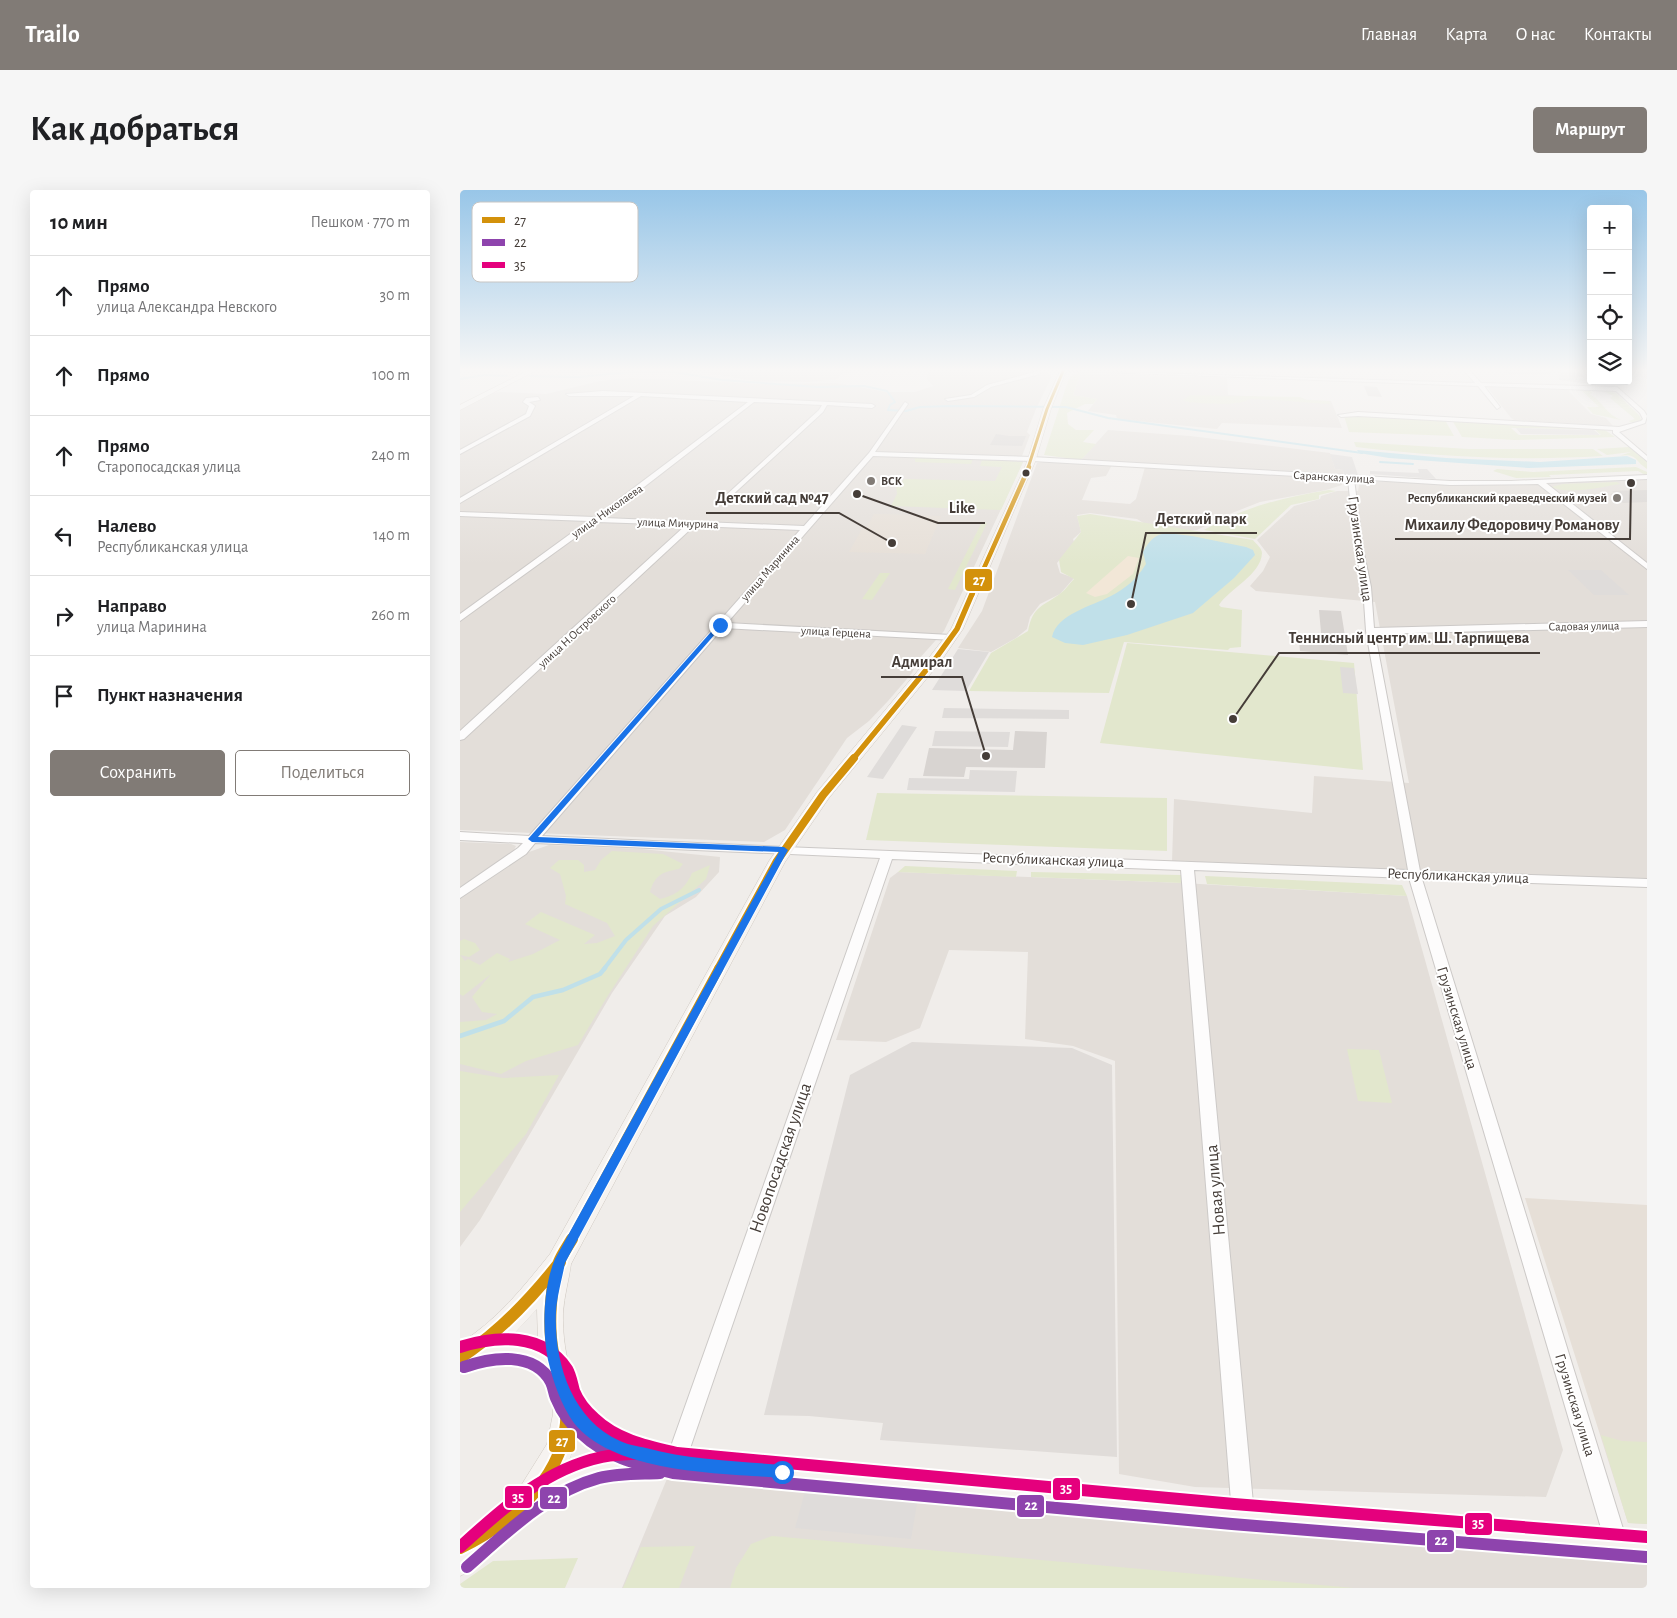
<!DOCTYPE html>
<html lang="ru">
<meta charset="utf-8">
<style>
:root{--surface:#fff;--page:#f6f6f6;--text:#202124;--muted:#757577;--line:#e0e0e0;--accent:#817b76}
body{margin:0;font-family:"Alegreya Sans",sans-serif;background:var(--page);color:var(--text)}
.controls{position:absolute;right:15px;top:15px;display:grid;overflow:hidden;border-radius:5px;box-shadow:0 5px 20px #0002}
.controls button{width:45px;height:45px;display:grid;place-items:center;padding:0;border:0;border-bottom:1px solid var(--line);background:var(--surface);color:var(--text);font:25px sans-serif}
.stop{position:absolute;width:15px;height:15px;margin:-11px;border:4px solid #1a73e8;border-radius:50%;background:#fff}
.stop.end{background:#1a73e8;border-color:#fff;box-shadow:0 1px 5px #0008}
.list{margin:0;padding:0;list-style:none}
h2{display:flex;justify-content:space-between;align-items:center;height:65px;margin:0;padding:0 20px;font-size:21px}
h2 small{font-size:16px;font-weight:400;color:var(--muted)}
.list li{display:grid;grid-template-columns:32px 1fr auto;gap:15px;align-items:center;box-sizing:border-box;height:80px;padding:0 20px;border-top:1px solid var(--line)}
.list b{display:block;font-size:19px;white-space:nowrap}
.list p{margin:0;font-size:16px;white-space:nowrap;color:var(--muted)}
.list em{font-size:16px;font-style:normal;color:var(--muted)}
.actions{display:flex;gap:10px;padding:15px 20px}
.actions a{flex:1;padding:11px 0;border:1px solid var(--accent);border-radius:5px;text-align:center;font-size:18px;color:var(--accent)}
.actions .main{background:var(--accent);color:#fff}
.icon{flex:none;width:28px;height:28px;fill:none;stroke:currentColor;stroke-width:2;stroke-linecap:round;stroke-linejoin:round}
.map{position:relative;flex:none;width:1187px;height:1398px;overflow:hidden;border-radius:5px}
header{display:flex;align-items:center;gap:30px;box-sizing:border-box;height:70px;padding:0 25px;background:var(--accent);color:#fff}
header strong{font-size:24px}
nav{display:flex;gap:28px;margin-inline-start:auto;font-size:18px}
.intro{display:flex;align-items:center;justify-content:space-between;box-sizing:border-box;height:120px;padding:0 30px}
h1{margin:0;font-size:35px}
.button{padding:12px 22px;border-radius:5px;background:var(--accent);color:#fff;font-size:18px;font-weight:700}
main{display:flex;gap:30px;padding:0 30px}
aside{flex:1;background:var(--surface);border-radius:5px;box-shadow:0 5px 20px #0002}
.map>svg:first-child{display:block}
</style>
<header>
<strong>Trailo</strong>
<nav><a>Главная</a><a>Карта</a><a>О нас</a><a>Контакты</a></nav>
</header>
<div class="intro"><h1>Как добраться</h1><a class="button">Маршрут</a></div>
<main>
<aside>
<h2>10 мин<small>Пешком · 770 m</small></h2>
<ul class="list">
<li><svg class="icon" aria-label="ahead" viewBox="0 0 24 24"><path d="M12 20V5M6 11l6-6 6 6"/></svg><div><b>Прямо</b><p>улица Александра Невского</p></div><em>30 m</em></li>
<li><svg class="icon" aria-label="ahead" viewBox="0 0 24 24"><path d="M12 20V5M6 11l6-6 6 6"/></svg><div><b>Прямо</b></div><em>100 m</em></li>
<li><svg class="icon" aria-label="ahead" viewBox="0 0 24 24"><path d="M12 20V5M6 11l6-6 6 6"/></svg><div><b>Прямо</b><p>Старопосадская улица</p></div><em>240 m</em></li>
<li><svg class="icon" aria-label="left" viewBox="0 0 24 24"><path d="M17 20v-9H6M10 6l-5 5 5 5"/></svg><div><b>Налево</b><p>Республиканская улица</p></div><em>140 m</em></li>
<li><svg class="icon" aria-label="right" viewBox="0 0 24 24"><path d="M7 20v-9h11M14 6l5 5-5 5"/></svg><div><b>Направо</b><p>улица Маринина</p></div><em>260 m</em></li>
<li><svg class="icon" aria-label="arrive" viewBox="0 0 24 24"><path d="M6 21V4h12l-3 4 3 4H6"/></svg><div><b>Пункт назначения</b></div></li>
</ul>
<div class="actions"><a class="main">Сохранить</a><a>Поделиться</a></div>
</aside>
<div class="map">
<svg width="1187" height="1398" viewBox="0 0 1187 1398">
<rect width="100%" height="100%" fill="#f0edea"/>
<path fill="#e3ded9" d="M85 179H188L130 184 80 181Z
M223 179H417L381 184 378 189 349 192 294 191Z
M471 179 578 180 587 182 591 185V188L576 219 567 242 570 245 562 266 563 272 484 441 458 470 452 483 428 511 409 531 387 548 325 640 304 652 0 640V220L32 203 41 202 86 204 140 191 170 188 305 194 376 193 426 202H455L473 196 467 189V185Z
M621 183 767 188 768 205 871 211 882 238 762 233 757 239 657 229 656 225 628 221 637 209 613 205Z
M1027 197 1107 199 1131 224 1146 228 1153 236 1054 230 1051 228Z
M648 240 730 246 870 263 875 279 883 280 884 287 621 270Z
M593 271 652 275 646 286 631 288 622 310 670 314 676 309 685 277 884 289 882 295 866 300 800 312 767 325 737 340 698 342 677 329 630 323 617 325 621 342 613 349 614 352 597 373 600 383 614 388 600 404 580 414 570 427 567 439 556 448 531 462 498 458 522 421 577 273Z
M1187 288V689L712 672 714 609 852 623 854 586 949 593 915 412 796 401 790 396 803 381 810 367 797 350 834 316 860 309 861 306 877 301H898L900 291 1021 295Z
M0 652 51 654 56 656 53 662 0 697Z
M89 655 182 659 260 667 259 682 236 707 205 726 152 803 20 1030 0 1057V708L69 662Z
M438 682 723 693 947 706 1103 1260 1086 1307 735 1297 659 1284 655 871 613 856 565 849 568 762 489 760 460 838 426 852 376 850 430 688Z
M211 1279 1187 1357V1398H162Z"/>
<path fill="#e0dcd9" d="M452 852 612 858 652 875 657 1267 420 1250 423 1233 349 1226 304 1225 390 885Z"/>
<path fill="#e6dfd7" d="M414 324 481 326 465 364 389 362 402 339H406Z
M1065 1008 1187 1015V1334L1168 1333Z"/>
<path fill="#e2e7cd" d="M618 183H621L613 205 637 209 633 214H625L607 223 608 234 616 240H634L623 252 636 254 621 270 584 265 606 197 610 187Z
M1121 200H1129L1132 203 1130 204C1143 212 1147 225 1161 230L1133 224 1127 217H1139Z
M1142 200 1156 203 1180 226 1181 230 1174 234 1169 231 1175 229 1150 208 1153 206Z
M730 205 840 207 847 210 869 211 871 214C843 213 817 209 789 209 780 217 741 213 728 212L723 210Z
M899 225 985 230 994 246 889 242 884 226Z
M992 230 1125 237 1127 239 1051 238 1059 245H1141L1133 238 1145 240 1155 247 1055 250 1002 247Z
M894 252 1009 259H1133L1143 266C1061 271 978 267 896 257Z
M1169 257 1187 272V279C1174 271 1178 263 1159 266L1171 262 1147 265 1137 259Z
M450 267 513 269 511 274 455 272V269Z
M522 270 563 272 541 320 431 316 437 304 436 296 445 289 535 291 542 277 520 276Z
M1176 277 1187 282V286L1178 281 1089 285 1091 287 1056 288 1033 281 1037 279 1073 282Z
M1157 292 1160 294C1142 297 1109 305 1091 297L1103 294Z
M869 300 876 301 859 305V309L831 315 795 349 744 340C784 317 824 307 869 300Z
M630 324 793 350C796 354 802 358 802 363 801 385 769 399 759 415L761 417 782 420 781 457 770 458 768 460 664 452 649 503 509 501 531 463 568 441C573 415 583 417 601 403 606 399 610 393 614 389L601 382 599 370 621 342 617 326Z
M522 332 527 333 495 400 488 399Z
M420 383H430L412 410 402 409Z
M667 453 894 473 903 580 640 553Z
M417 603 707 608V661L406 650Z
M152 661 203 664 223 674 219 679C202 682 195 685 190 702L200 709C216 705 225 699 232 683L250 675 246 689 193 736 147 807 118 855 66 871 41 884 0 874V832L26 830 37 824 22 822 12 807 31 784 3 806 0 804V751L4 749 15 753 20 760 9 767 0 765 5 771 8 769 20 775 37 763 50 769 48 772 73 764 100 750 65 734 81 722 135 745 124 754 137 753 155 746 147 733 105 714 106 706 100 684 90 678 99 670H118L124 675V682L135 680 141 670Z
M445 676 557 681 556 687 438 682Z
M571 682 721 685 723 693 571 687Z
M745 686 942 695 947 706 747 694Z
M887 859 919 860 932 913 898 911Z
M0 881 43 888 99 885 66 944 0 1022Z
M1141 1245 1162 1251 1187 1252V1334L1168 1333Z
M312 1346 894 1398H270L276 1378 291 1354Z
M235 1356 219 1398H163L181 1357Z
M118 1368 105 1398H0V1394L33 1371Z"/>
<path fill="#f2e7d7" d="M668 366 679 368 673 384 647 404 635 407 626 403Z"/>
<path fill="#dfdcda" d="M1041 179H1086L1092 184H1049Z
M1056 238 1134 240 1140 245 1061 244Z
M870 264 892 267 898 285 884 284 883 280 875 279Z
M958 279H967L976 289 910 284V281L959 283Z
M1108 380H1141L1169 405H1134Z
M498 459 529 462 506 501 472 500Z
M880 477 894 478 898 504 883 503Z
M484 518 609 520V529L482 528Z
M442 535 457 537 423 589 407 587Z
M475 541 550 542 548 557 472 556Z
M510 580 557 581 555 602 447 600 449 588 509 589Z
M347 1294 459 1302 451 1349 335 1338Z"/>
<path fill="#c0e0e9" d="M897 260 986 268 1080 272 1167 266 1176 270V274L1069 278 929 268 899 263Z
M706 343 732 346 786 357 793 360 795 365 774 388 733 423 667 445 623 455 605 453 592 447C597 424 632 416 651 406 666 398 677 389 686 374L683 362C689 351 694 345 706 343Z"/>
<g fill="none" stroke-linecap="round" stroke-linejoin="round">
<path stroke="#c0e0e9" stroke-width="2" d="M70 186 118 187 170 182H214L262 190 357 197 404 196 427 201 435 212 430 215 428 220 446 221 460 217 489 216 606 217 648 228 902 263
M0 189 24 185 47 186
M920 272 953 274"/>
<path stroke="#c0e0e9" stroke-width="4" d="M144 779 166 750 201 719 239 700"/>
<path stroke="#c0e0e9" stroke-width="4.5" d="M0 846 44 831 73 807 103 800 140 784 145 778"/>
</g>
<path fill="#d8d4d1" d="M1100 182 1131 184V194L1099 190Z
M904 196 917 197 922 207 908 206Z
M536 244 549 246H566L562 256 530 255Z
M1187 300V312L1163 313 1150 304 1155 303 1152 301Z
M859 420 881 421 888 465 840 461 839 451 862 453Z
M555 541 587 542 585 578 506 577 504 587 463 586 469 558 553 560Z"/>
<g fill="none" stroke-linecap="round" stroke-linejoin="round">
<defs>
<path id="street" d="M560 179 1015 193 1003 179H1008L1021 193 1157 197 1184 221 1187 226 1185 233 1159 242 1187 266V271L1153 243V240L898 226 881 227 878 225 898 222 1159 237 1181 231 1183 229 1180 223 1156 201 1024 196 1040 217 1037 219 1018 196Z
M578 181 580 184 531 197 514 207 488 211 485 209 511 205 527 195Z
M143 201 412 214 415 216 412 218 367 215 363 222 267 310H263V308L359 220 362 215 294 212 144 328 344 336 409 263 445 212 448 214 415 262 572 267 990 291H1051L1187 285V289L1086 293 1187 373V379L1078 294 990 295 894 289 903 359 911 397 914 438 1187 431V437L915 444 960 681 1187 689V697L962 689 1168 1355 1165 1363 1157 1366 1149 1363 1146 1355 949 688 734 680 794 1324 791 1332 783 1335 775 1332 772 1324 721 680 432 669 225 1273 222 1280 215 1283 208 1280 205 1273 420 668 75 653 66 664 0 708V698L58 658 63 653 0 650V642L69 646 340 340 234 336 4 549 0 550V541L226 335 137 332 0 431V424L128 331 0 326V322L135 327 288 212 181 206 0 313V308L174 206H109L106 204ZM413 266 572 271 888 289 895 359 903 397 906 441 948 680 349 658 82 646 263 438 494 450 495 448 491 445 267 433Z
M78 207 80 210 69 212 75 216 70 226 0 264V260L66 224 69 216 63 212 66 208Z"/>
<path id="secondary" d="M71 179H79L0 220V215Z
M601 179H607L591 219 575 272 503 439 481 471 369 608 325 672 111 1074C109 1090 104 1106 103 1123 102 1164 114 1218 154 1240 168 1248 197 1248 207 1259L773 1309 1187 1342V1372L773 1339 215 1288C186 1288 155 1286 127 1295 100 1304 75 1324 54 1343 37 1358 21 1377 0 1386V1349L57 1302 87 1254 93 1224 92 1206 87 1193 68 1176 55 1173H37L10 1177 0 1181V1153C37 1131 64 1096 90 1064L309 671 357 602 471 465 491 439 567 272 583 219ZM77 1119 78 1152 52 1146ZM118 1247 139 1263 108 1273Z"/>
</defs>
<use href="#street" stroke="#ccc9c7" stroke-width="2"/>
<use href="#secondary" stroke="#d0cac3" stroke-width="1"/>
<use href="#street" fill="#fdfcfc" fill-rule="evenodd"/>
<use href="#secondary" fill="#f6f3f0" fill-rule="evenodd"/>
<defs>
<path id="bus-1-far5" d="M568 278 587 219 604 179"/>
<path id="bus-1-far4" d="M512 405 569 277"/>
<path id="bus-1-far3" d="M393 569 476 468 497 439 512 404"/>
<path id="bus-1-far2" d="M258 779 317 671 363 605 394 568"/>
<path id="bus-1-far1" d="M111 1050 259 778"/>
<path id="bus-1" d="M0 1168C40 1142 71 1109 100 1072
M0 1358C54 1332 112 1281 106 1214 104 1196 97 1180 93 1162 88 1137 90 1097 99 1072 102 1064 108 1056 112 1049"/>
<path id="bus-2" d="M4 1177C32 1167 74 1161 91 1192 94 1198 94 1205 97 1210 102 1223 112 1235 122 1244 147 1268 181 1275 213 1283L772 1334 1186 1367
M7 1377C47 1342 87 1302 139 1288 159 1283 180 1284 200 1283"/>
<path id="bus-3" d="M0 1157C37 1145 83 1143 107 1179 111 1186 112 1194 114 1201 118 1211 126 1221 134 1228 157 1250 187 1256 217 1263L774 1314 1187 1347
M0 1357C42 1319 85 1279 142 1267 161 1263 181 1264 200 1263"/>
</defs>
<use href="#bus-1-far5" stroke="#fff" stroke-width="5"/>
<use href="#bus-1-far4" stroke="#fff" stroke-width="6"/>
<use href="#bus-1-far3" stroke="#fff" stroke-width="8"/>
<use href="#bus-1-far2" stroke="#fff" stroke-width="11"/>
<use href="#bus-1-far1" stroke="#fff" stroke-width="13"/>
<use href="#bus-1" stroke="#fff" stroke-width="16"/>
<use href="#bus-2" stroke="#fff" stroke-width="16"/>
<use href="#bus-3" stroke="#fff" stroke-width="16"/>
<use href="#bus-1-far5" stroke="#d3910b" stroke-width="3"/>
<use href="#bus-1-far4" stroke="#d3910b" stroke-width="4.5"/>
<use href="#bus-1-far3" stroke="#d3910b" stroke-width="5.5"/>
<use href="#bus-1-far2" stroke="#d3910b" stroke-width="8"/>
<use href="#bus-1-far1" stroke="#d3910b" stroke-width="9"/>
<use href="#bus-1" stroke="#d3910b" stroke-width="12"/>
<use href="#bus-2" stroke="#8e44ad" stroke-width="12"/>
<use href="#bus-3" stroke="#e5007d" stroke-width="12"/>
</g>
<linearGradient id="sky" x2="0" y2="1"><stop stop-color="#98c6e8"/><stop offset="0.48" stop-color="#f8f7f6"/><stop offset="1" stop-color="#f8f7f6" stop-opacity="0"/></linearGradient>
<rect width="1187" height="375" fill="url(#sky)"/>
<path fill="#1a73e8" d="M258 434 263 435 78 647 324 657 328 660 105 1073C102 1089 97 1106 96 1122 94 1172 111 1229 160 1251 168 1255 178 1256 186 1258 230 1270 276 1271 322 1275L327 1277 329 1282 327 1286 322 1288C262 1283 155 1284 114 1233 101 1215 93 1191 88 1170 82 1141 83 1096 95 1069L319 662 72 652 68 649Z"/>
<circle fill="#453d38" stroke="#fff" stroke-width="2" cx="566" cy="283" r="4.5"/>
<g fill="#817b76" stroke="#fff" stroke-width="2">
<circle cx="411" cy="291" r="5"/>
<circle cx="1157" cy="308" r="5"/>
</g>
<g text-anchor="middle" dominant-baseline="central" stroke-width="4" stroke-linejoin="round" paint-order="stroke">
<g font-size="12" fill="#453d38" stroke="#fff">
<text transform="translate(874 287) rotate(3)">Саранская улица</text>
<text transform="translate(147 321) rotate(-35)">улица Николаева</text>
<text transform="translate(218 333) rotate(2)">улица Мичурина</text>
<text transform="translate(310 378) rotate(-49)">улица Маринина</text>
<text transform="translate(1124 436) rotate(-1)">Садовая улица</text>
<text transform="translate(117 441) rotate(-43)">улица Н.Островского</text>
<text transform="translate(376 442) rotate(3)">улица Герцена</text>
</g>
<g font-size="12" font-weight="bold" fill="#453d38" stroke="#fff" text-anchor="start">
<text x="421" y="291">ВСК</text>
<text x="1147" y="308" text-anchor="end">Республиканский краеведческий музей</text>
</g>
<g font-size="15" fill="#453d38" stroke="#fff">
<text transform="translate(900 359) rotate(82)">Грузинская улица</text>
<text transform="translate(593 670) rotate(2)">Республиканская улица</text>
<text transform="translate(998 686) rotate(2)">Республиканская улица</text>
<text transform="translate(997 828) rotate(73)">Грузинская улица</text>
<text transform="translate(1115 1215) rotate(73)">Грузинская улица</text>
</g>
<g font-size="18" fill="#453d38" stroke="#fff">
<text transform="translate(321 968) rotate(-71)">Новопосадская улица</text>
<text transform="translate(756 1000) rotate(-95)">Новая улица</text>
</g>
</g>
<rect x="12" y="12" width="166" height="80" rx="8" fill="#fff" stroke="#c7c5c3" stroke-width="1"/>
<rect x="22" y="27" width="23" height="6" fill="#d3910b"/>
<rect x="22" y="49" width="23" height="7" fill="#8e44ad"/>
<rect x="22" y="72" width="23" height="6" fill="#e5007d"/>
<g font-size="14" fill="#453d38">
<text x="54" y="35">27</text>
<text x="54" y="57">22</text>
<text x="54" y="80">35</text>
</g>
<path fill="none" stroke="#453d38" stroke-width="2" d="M432 353L379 323H246M397 304L478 333H525M671 414L686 343H797M1171 293L1170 349H935M773 529L819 463H1080M526 566L502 487H421"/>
<g fill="#453d38" stroke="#fff" stroke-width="2">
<circle cx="432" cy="353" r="5"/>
<circle cx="397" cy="304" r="5"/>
<circle cx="671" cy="414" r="5"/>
<circle cx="1171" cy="293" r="5"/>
<circle cx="773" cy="529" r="5"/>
<circle cx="526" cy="566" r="5"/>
</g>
<g font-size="16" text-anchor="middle" font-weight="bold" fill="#453d38" stroke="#fff" stroke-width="4" stroke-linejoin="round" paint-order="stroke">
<text x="312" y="313">Детский сад №47</text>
<text x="502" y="323">Like</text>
<text x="741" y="334">Детский парк</text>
<text x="1052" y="340">Михаилу Федоровичу Романову</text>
<text x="949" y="453">Теннисный центр им. Ш. Тарпищева</text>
<text x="462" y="477">Адмирал</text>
</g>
<g stroke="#fff" stroke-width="2">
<rect x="504" y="378" width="29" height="24" rx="5" fill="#d3910b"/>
<rect x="88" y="1239" width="28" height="24" rx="5" fill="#d3910b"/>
<rect x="592" y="1287" width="29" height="24" rx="5" fill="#e5007d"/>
<rect x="44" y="1295" width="29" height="24" rx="5" fill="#e5007d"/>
<rect x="79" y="1296" width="29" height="24" rx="5" fill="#8e44ad"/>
<rect x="556" y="1304" width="29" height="24" rx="5" fill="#8e44ad"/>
<rect x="1004" y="1322" width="29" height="24" rx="5" fill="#e5007d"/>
<rect x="966" y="1339" width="29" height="24" rx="5" fill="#8e44ad"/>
</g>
<g font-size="14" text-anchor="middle" font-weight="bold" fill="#fff">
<text x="519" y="395">27</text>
<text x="102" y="1256">27</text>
<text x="606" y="1303">35</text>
<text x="58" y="1312">35</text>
<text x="94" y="1313">22</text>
<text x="571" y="1320">22</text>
<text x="1018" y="1338">35</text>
<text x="981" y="1355">22</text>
</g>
</svg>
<div class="controls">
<button>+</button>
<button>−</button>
<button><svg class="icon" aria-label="locate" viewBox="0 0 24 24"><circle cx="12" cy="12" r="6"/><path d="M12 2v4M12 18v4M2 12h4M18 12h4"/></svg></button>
<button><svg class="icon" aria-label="layers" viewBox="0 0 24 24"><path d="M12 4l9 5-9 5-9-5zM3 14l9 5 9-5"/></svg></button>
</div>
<div class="stop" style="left:322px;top:1282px"></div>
<div class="stop end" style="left:260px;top:435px"></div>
</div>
</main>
